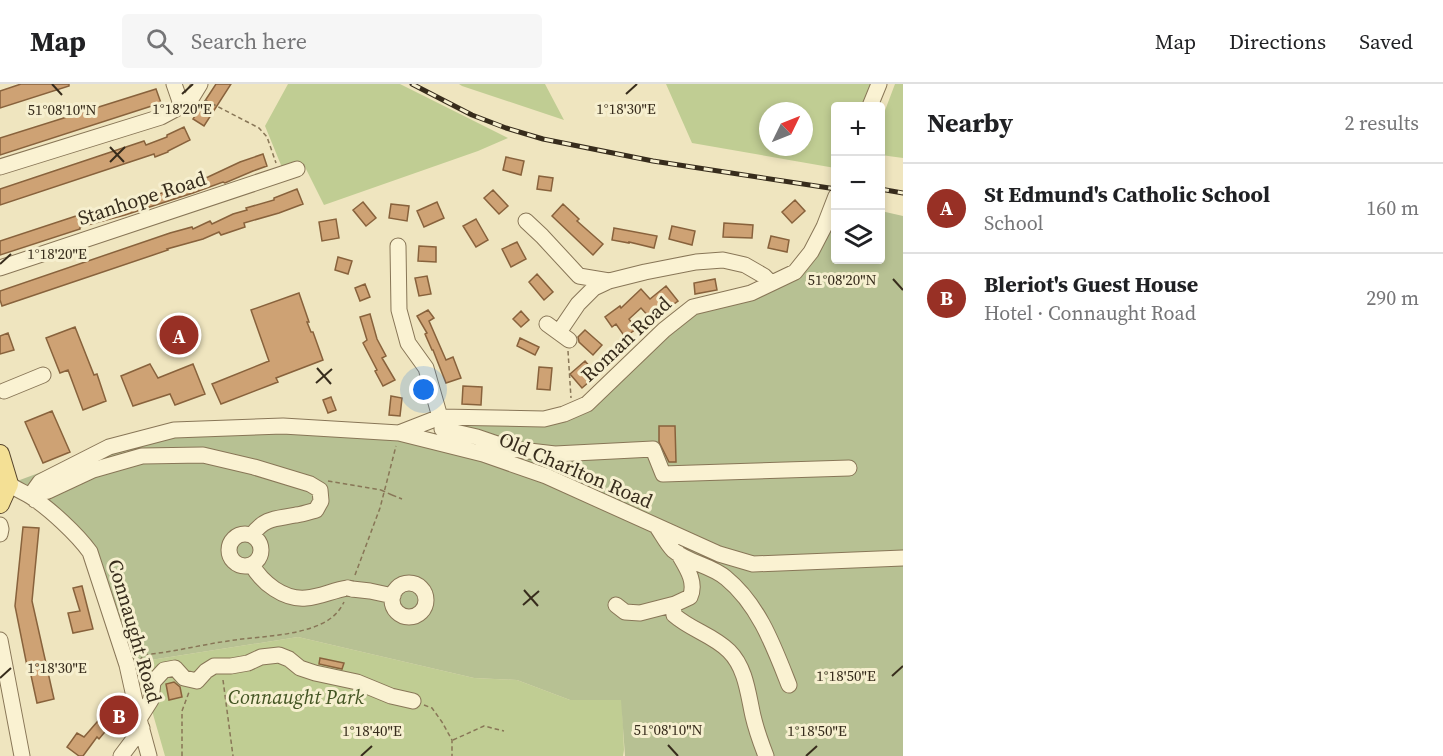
<!DOCTYPE html>
<meta charset="utf-8">
<style>
:root{--surface:#fff;--page:#f6f6f6;--text:#202124;--muted:#757577;--line:#e0e0e0;--accent:#983025}
body{margin:0;font-family:"Source Serif 4",serif;background:var(--page);color:var(--text)}
.controls{position:absolute;right:18px;top:18px;display:grid;overflow:hidden;border-radius:6px;box-shadow:0 3px 9px #0003}
.controls button{width:54px;height:54px;display:grid;place-items:center;padding:0;border:0;border-bottom:2px solid var(--line);background:var(--surface);color:var(--text);font:30px sans-serif}
.compass{position:absolute;left:759px;top:18px;width:54px;height:54px;border-radius:50%;background:var(--surface);box-shadow:0 3px 9px #0003;rotate:47deg}
.you{position:absolute;left:424px;top:306px;width:21px;height:21px;margin:-15px;border:4px solid #fff;border-radius:50%;background:#1a73e8;box-shadow:0 0 0 9px #1a73e833}
.badge{display:grid;place-items:center;width:39px;height:39px;border-radius:50%;background:var(--accent);color:#fff;font-size:20px;font-weight:700}
.pin{position:absolute;translate:-50% -50%;border:3px solid #fff;box-shadow:0 2px 6px #0006}
.list{margin:0;padding:0;list-style:none}
h2{display:flex;justify-content:space-between;align-items:center;height:78px;margin:0;padding:0 24px;font-size:26px}
h2 small{font-size:20px;font-weight:400;color:var(--muted)}
.list li{display:grid;grid-template-columns:39px 1fr auto;gap:18px;align-items:center;box-sizing:border-box;height:90px;padding:0 24px;border-top:2px solid var(--line)}
.list b{display:block;font-size:22px;white-space:nowrap}
.list p{margin:0;font-size:20px;white-space:nowrap;color:var(--muted)}
.list em{font-size:20px;font-style:normal;color:var(--muted)}
.icon{flex:none;width:33px;height:33px;fill:none;stroke:currentColor;stroke-width:2;stroke-linecap:round;stroke-linejoin:round}
.map{position:relative;flex:none;width:903px;height:672px;overflow:hidden}
header{display:flex;align-items:center;gap:36px;box-sizing:border-box;height:84px;padding:0 30px;background:var(--surface);border-bottom:2px solid var(--line)}
header strong{font-size:28px}
nav{display:flex;gap:33px;margin-inline-start:auto;font-size:21px}
.search{width:420px;height:54px;background:var(--page);display:flex;align-items:center;gap:15px;box-sizing:border-box;padding:0 21px;border-radius:6px;color:var(--muted);font-size:22px}
main{display:flex}
aside{flex:1;background:var(--surface)}
.map>svg:first-child{display:block}
</style>
<header>
<strong>Map</strong>
<div class="search"><svg class="icon" aria-label="search" viewBox="0 0 24 24"><circle cx="10" cy="10" r="6"/><path d="M15 15l6 6"/></svg>Search here</div>
<nav><a>Map</a><a>Directions</a><a>Saved</a></nav>
</header>
<main>
<div class="map">
<svg width="903" height="672" viewBox="0 0 903 672">
<rect width="100%" height="100%" fill="#efe5bf"/>
<path fill="#c0cd93" fill-rule="evenodd" d="M288 0H400L508 54 478 67 324 121 303 79 283 86 265 42Z
M459 0H545L564 36 462 2Z
M666 0H873L863 22H836L835 84 692 59ZM768 27H804V63H768Z
M895 0H903V74L881 71V37Z
M298 553 474 594 517 596 570 616H622L624 666 623 672H165L138 578Z"/>
<path fill="#b7c193" d="M836 117V176H880L881 127 903 132V672H625L621 616H570L517 596 474 594 298 553 138 578 127 581 90 468 9 400 109 363 174 346 283 342 441 360 440 333 564 330 693 223 799 192Z"/>
<path fill="#cea274" stroke="#88623c" stroke-width="1.5" d="M21 0H69V2L0 24V7Z
M216 0H231L204 42 193 35Z
M156 5 161 19 0 71V54Z
M184 43 190 56 168 67V68L155 73 154 70 0 121V105L144 57 146 61 167 53V51Z
M263 70 267 82 253 87 225 99 223 98 193 109 125 131 80 143V145L0 171V157L76 132 97 127V129L119 123V124L208 93 240 78Z
M506 73 524 77 521 91 503 86Z
M539 92 553 94 551 107 537 105Z
M297 105 303 120 279 129 244 139 245 143 221 151 219 148 203 155 167 165 168 166 2 222 0 216V207L170 149 192 143 193 145 210 137 212 140 233 130 247 126 246 124 274 116V114Z
M493 106 508 122 499 130 484 114Z
M795 116 805 127 792 139 782 128Z
M363 118 376 134 366 142 353 126Z
M437 118 444 134 424 143 417 127Z
M391 120 409 122 407 137 389 134Z
M563 120 579 135 577 137 603 160 593 171 552 132Z
M336 135 339 154 322 157 319 138Z
M476 135 488 156 476 163 463 142Z
M724 139 753 141 752 154 723 153Z
M672 142 695 147 692 161 669 155Z
M614 144 657 152 654 164 629 158V159L612 156Z
M771 152 789 156 787 168 768 164Z
M517 158 526 175 511 183 502 165Z
M419 162 436 163V178L418 177Z
M338 173 352 177 348 190 335 186Z
M537 190 553 208 544 216 529 198Z
M427 192 431 210 419 212 415 194Z
M715 195 717 206 695 210 694 199Z
M365 200 370 213 360 217 355 204Z
M666 202 678 217 667 225 664 221 650 234 641 224 629 235 636 245 625 253 616 240 612 243 605 233 620 222 621 224 641 205 650 215Z
M299 209 309 238H307L311 248H313L323 276 276 294 278 298 221 320 212 300 269 277 251 226Z
M428 226 434 234 429 237 446 276 453 273 461 294 446 299 433 266H432L425 250 427 249 417 232Z
M521 227 529 236 521 243 513 235Z
M370 230 377 255 386 272 382 274 395 296 383 302 375 287 377 286 363 259 367 256 360 233Z
M75 243 94 291 97 290 106 317 83 326 68 286 60 289 46 254Z
M585 246 602 261 593 271 579 258 578 253Z
M8 249 14 266 0 270V252Z
M520 254 539 263 535 271 517 262Z
M585 277 597 291 582 304 570 290Z
M150 280 158 294 193 280 205 310 175 321 170 310 133 322 121 292Z
M539 283 552 284 550 306 537 305Z
M463 302 482 303 481 321 462 320Z
M391 312 402 314 400 332 389 331Z
M331 313 336 326 328 329 323 316Z
M52 327 70 368 43 379 25 338Z
M659 342H675L676 378H669L659 358Z
M23 443 39 444 32 517 54 615 37 619 29 582H27L15 522Z
M82 502 93 545 73 549 68 529 80 527 73 504Z
M320 574 344 579 342 585 319 580Z
M174 598 180 603 182 613 169 616 166 600Z
M110 623 119 631 99 655 97 653 83 672H79L67 663 77 649 84 653Z"/>
<g fill="none" stroke-linecap="round" stroke-linejoin="round">
<defs>
<path id="minor" d="M174 0 182 23
M870 22 879 0
M0 83 161 33 189 18 200 0
M526 137 542 152 579 192 609 197
M398 162 399 226 408 259 426 284 440 333 442 342
M0 184 297 85
M547 240 569 256
M559 248 578 220 594 204 609 197 645 188 696 178 723 176 745 181 764 192 771 199
M4 307 43 291
M442 345 477 353 512 365 555 370 653 365 663 390 849 384
M399 349 440 333 544 335 564 330 587 320 664 246 693 223 751 209 795 188 811 168 824 143 836 112
M9 400C16 405 23 408 30 412 49 424 77 450 90 468L127 581 139 635 149 672
M30 412 40 398 109 363 174 346 283 342 399 349 483 370 546 392 719 470 753 480 903 474
M35 416 42 408 48 407 93 386 142 372 203 371 254 383 310 400 320 406 321 417 316 426C309 428 303 430 296 431 276 435 265 433 252 451
M0 441 1 445 0 450
M657 443C662 450 667 460 673 466 688 479 711 481 726 494 759 521 774 563 789 601
M229 466a16 16 0 1 1 32 0a16 16 0 1 1-32 0Z
M678 469C686 483 697 498 690 513L675 520 673 523 674 531C691 546 713 551 729 567 746 584 748 610 753 632 756 645 761 659 766 672
M252 481C262 499 284 516 306 514 321 513 333 506 348 504
M392 516a17 17 0 1 1 34 0a17 17 0 1 1-34 0Z
M352 505 370 507 393 512
M616 521 625 528 640 529 675 520
M0 556 22 672
M139 635 151 616 153 598 164 586 175 584 184 594 197 597 206 587 214 582H231L248 579 261 573 279 571 289 575 300 584 315 589 357 598 391 612 413 617
M121 672 142 644"/>
<path id="major" d="M0 370 9 400 0 420"/>
</defs>
<use href="#minor" stroke="#887657" stroke-width="17"/>
<use href="#major" stroke="#55432c" stroke-width="20"/>
<path stroke="#887657" stroke-width="1.5" stroke-dasharray="4.5 3" stroke-linecap="butt" d="M205 16 259 44 267 53 276 79
M568 267 571 314
M328 397 381 406
M392 411 402 415
M355 491 380 424 396 362
M140 577 143 571C174 568 204 560 235 556 263 552 295 552 321 540 332 535 339 528 344 518
M223 596 233 672
M424 621 432 624 442 638 452 656V672
M453 656 484 642 504 647
M182 672V627L189 608"/>
<use href="#minor" stroke="#faf2d2" stroke-width="15"/>
<use href="#major" stroke="#f4e095" stroke-width="18"/>
<defs>
<path id="rail" d="M412 0 472 31 506 44 543 55 653 77 836 105
M880 105 903 109"/>
</defs>
<use href="#rail" stroke="#372c1c" stroke-width="5"/>
<use href="#rail" stroke="#f6efcf" stroke-width="3" stroke-dasharray="9" stroke-linecap="butt"/>
<defs>
<path id="minor-bridge" d="M348 504 352 505"/>
</defs>
<use href="#minor-bridge" stroke="#887657" stroke-width="17" stroke-linecap="butt"/>
<path stroke="#887657" stroke-width="1.5" stroke-dasharray="4.5 3" stroke-linecap="butt" d="M381 406 392 411"/>
<use href="#minor-bridge" stroke="#faf2d2" stroke-width="15"/>
</g>
<path fill="none" stroke="#372c1c" stroke-width="2" d="M52 0 62 11M182 10 193 0M626 10 637 0M110 63 124 78M110 78 125 63M0 180 11 170M893 195 903 206M317 284 331 300M316 299 332 285M524 506 538 522M523 521 539 507M892 592 903 582M0 594 11 584M668 661 678 672M361 672 372 662M806 672 817 662"/>
<g text-anchor="middle" dominant-baseline="central" stroke-width="6" stroke-linejoin="round" paint-order="stroke">
<g font-size="20" fill="#372c1c" stroke="#f6efcf">
<text transform="translate(142 114) rotate(-18)">Stanhope Road</text>
<text transform="translate(626 255) rotate(-43)">Roman Road</text>
<text transform="translate(576 386) rotate(23)">Old Charlton Road</text>
<text transform="translate(135 547) rotate(74)">Connaught Road</text>
</g>
<g font-size="20" font-style="italic" fill="#425422" stroke="#f6efcf">
<text x="296" y="613">Connaught Park</text>
</g>
</g>
<g font-size="15" text-anchor="middle" fill="#372c1c" stroke="#f6efcf" stroke-width="6" stroke-linejoin="round" paint-order="stroke">
<text x="182" y="30">1°18'20"E</text>
<text x="626" y="30">1°18'30"E</text>
<text x="62" y="31">51°08'10"N</text>
<text x="57" y="175">1°18'20"E</text>
<text x="842" y="201">51°08'20"N</text>
<text x="57" y="589">1°18'30"E</text>
<text x="846" y="597">1°18'50"E</text>
<text x="668" y="651">51°08'10"N</text>
<text x="372" y="652">1°18'40"E</text>
<text x="817" y="652">1°18'50"E</text>
</g>
</svg>
<div class="controls">
<button>+</button>
<button>−</button>
<button><svg class="icon" aria-label="layers" viewBox="0 0 24 24"><path d="M12 4l9 5-9 5-9-5zM3 14l9 5 9-5"/></svg></button>
</div>
<svg class="compass" viewBox="-18 -18 36 36"><path d="M0-13l5 13h-10z" fill="#e53935"/><path d="M0 13l5-13h-10z" fill="#757577"/></svg>
<div class="you"></div>
<div class="pin badge" style="left:179px;top:251px">A</div>
<div class="pin badge" style="left:119px;top:631px">B</div>
</div>
<aside>
<h2>Nearby<small>2 results</small></h2>
<ul class="list">
<li><span class="badge">A</span><div><b>St Edmund's Catholic School</b><p>School</p></div><em>160 m</em></li>
<li><span class="badge">B</span><div><b>Bleriot's Guest House</b><p>Hotel · Connaught Road</p></div><em>290 m</em></li>
</ul>
</aside>
</main>
